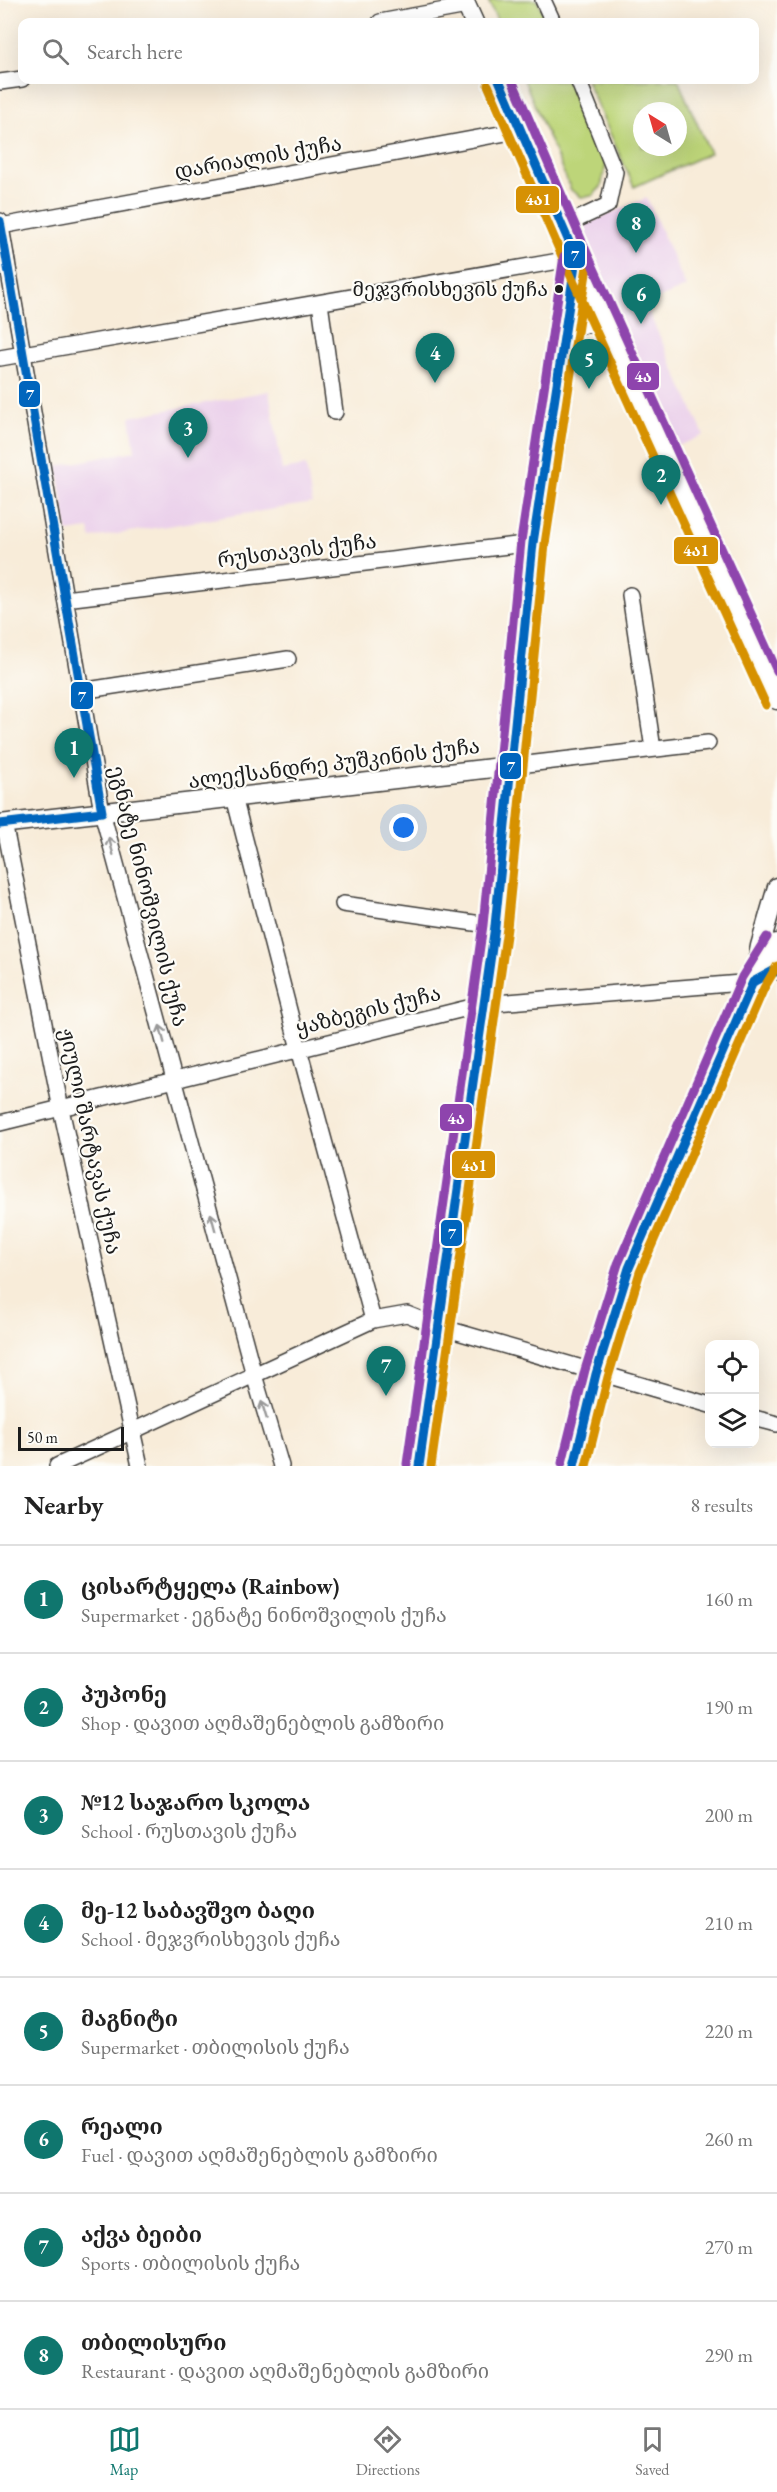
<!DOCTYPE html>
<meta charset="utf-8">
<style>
:root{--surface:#fff;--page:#f6f6f6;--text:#222;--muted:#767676;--line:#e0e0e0;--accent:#0f766e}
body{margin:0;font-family:"EB Garamond","Noto Serif Georgian",serif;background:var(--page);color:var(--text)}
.controls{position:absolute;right:18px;bottom:18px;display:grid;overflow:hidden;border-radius:12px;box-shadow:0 6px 24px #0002}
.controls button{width:54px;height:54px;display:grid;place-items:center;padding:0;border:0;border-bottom:2px solid var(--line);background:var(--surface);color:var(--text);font:30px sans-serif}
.compass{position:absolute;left:633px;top:102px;width:54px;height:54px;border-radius:50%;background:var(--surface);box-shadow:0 6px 24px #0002;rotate:323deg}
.scale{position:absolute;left:18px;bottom:15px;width:106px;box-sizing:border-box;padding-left:6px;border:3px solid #1c1c1c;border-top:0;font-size:16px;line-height:21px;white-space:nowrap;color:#1c1c1c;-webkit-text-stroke:4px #fdfcf7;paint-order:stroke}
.you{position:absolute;left:404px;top:828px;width:21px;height:21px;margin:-15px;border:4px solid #fff;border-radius:50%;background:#1a73e8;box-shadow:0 0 0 9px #1a73e833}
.badge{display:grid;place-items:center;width:39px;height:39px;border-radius:50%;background:var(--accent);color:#fff;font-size:20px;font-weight:700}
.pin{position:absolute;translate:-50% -50px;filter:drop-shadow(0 2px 3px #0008)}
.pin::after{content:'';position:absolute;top:32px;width:21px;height:18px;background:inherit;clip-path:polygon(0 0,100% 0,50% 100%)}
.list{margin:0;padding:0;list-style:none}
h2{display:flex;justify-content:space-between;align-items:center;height:78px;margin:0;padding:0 24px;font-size:26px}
h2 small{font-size:20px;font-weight:400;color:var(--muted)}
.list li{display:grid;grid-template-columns:39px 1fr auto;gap:18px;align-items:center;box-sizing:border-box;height:108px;padding:0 24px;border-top:2px solid var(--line)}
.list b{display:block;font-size:22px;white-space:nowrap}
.list p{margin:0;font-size:20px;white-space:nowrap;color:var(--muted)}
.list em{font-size:20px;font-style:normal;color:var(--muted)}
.icon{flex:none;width:33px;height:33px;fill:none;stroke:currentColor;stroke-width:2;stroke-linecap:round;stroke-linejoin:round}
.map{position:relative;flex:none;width:777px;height:1466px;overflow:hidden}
.search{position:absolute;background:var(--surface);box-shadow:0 6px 24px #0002;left:18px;right:18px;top:18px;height:66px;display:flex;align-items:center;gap:15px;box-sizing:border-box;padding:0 21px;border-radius:12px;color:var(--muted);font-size:22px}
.sheet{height:942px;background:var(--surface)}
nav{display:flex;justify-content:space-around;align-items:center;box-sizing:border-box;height:84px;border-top:2px solid var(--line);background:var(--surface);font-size:16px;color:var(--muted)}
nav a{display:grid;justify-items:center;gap:3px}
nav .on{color:var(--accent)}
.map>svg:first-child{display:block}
</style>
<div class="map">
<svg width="777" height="1466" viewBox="0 0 777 1466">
<rect width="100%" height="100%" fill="#fdfcf7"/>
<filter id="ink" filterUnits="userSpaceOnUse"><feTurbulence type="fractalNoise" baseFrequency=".0167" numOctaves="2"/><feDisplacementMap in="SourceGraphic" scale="12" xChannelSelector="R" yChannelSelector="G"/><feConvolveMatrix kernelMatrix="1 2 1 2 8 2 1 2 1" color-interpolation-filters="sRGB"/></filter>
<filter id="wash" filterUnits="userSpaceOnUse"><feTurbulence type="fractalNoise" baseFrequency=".008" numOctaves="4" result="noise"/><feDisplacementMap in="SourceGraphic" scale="24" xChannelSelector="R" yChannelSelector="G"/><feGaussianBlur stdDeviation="1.35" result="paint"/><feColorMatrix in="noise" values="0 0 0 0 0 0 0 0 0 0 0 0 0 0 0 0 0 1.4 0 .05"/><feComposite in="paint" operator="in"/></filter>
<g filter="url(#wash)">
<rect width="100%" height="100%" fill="#f8ecd9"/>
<path fill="#ebd1eb" d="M647 198 686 287 645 304 704 435 673 448 583 232 585 224Z
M269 391 282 470 306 466 312 503 91 538 89 529 67 532 58 466 135 451 130 417Z"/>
<path fill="#bdd579" stroke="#6c784a" stroke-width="1.5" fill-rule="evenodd" d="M488 0H537L548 22H498Z
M524 80H572L606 165 601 187 592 196 581 197 571 190Z
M586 80H678L710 153 634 187ZM642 111H678V147H642Z"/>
</g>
<g filter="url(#ink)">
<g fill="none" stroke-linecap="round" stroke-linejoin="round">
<defs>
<path id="minor" d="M543 0 553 22
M380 22 467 6
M0 82 22 79
M0 221 102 812 254 1375 281 1466
M1 226 522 130
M563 226 608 205 615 172 578 80
M320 303 335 412
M0 358 576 258
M630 595 653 749
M65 599 533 543
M81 691 288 659
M510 766 708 743
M234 797 299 1049 373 1320
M4 823 61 1109 140 1466
M343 904 495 926
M0 1123 484 1004 753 982 773 971 777 972
M754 1418 777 1424
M57 1466 373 1320 407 1314 437 1326 710 1405"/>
<path id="major" d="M464 0 474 22
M499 80 576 258 777 700
M564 333C579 323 591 320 608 327
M0 824 510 766
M755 972 760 946 777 887
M419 1466 437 1326 495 926 533 543 576 258
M574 1466 596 1374 629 1268 753 982 777 943"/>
</defs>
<use href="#minor" stroke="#3d3b38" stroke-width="18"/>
<use href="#major" stroke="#3d3b38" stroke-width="21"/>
<use href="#minor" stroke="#fff" stroke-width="15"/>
<use href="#major" stroke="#fff" stroke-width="18"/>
<defs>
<path id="bus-1" d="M0 221 102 812 0 824
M419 1466 495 926 533 543 576 258 499 80
M574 1466 596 1374 629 1268 753 982 773 971 777 972"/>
<path id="bus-2" d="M488 85 565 263 766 705
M431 1466 507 928 545 544 588 260
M586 1466 608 1377 640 1272 764 988 777 966"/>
<path id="bus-3" d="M512 80 587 253 777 671
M562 1463 585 1370 618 1264 742 977 767 937
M407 1464 483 925 521 541 564 256"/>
</defs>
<use href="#bus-1" stroke="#fdfcf7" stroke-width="14"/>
<use href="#bus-2" stroke="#fdfcf7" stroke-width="14"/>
<use href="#bus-3" stroke="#fdfcf7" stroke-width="14"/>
<use href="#bus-1" stroke="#0065bd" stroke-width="9"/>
<use href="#bus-2" stroke="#d69104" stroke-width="9"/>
<use href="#bus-3" stroke="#8e44ad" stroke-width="9"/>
</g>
<defs><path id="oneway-shaft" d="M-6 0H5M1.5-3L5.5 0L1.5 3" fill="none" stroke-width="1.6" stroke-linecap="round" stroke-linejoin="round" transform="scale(1.5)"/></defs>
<g stroke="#999">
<use href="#oneway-shaft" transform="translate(111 846) rotate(-105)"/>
<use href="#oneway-shaft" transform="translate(162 1034) rotate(-105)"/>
<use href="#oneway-shaft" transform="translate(213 1222) rotate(-105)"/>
<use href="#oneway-shaft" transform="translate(264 1410) rotate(-107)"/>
</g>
</g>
<circle fill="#1c1c1c" stroke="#fdfcf7" stroke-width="2" cx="559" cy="289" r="5"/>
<g text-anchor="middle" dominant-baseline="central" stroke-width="4.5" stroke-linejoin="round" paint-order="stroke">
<g font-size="20" fill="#1c1c1c" stroke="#fdfcf7" text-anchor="end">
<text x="548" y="289">მეჯვრისხევის ქუჩა</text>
</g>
<g font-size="21" fill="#1c1c1c" stroke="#fdfcf7">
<text transform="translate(258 157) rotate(-10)">დარიალის ქუჩა</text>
<text transform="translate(297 550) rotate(-7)">რუსთავის ქუჩა</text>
<text transform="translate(334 763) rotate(-7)">ალექსანდრე პუშკინის ქუჩა</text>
<text transform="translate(149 896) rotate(76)">ეგნატე ნინოშვილის ქუჩა</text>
<text transform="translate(368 1010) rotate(-14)">ყაზბეგის ქუჩა</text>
<text transform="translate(91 1141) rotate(78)">ჟიული შარტავას ქუჩა</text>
</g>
</g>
<g stroke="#fdfcf7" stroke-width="2">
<rect x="515" y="185" width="45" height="29" rx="6" fill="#d69104"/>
<rect x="563" y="240" width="23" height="29" rx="6" fill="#0065bd"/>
<rect x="626" y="362" width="34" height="29" rx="6" fill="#8e44ad"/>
<rect x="18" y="380" width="23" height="28" rx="6" fill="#0065bd"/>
<rect x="673" y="536" width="46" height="29" rx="6" fill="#d69104"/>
<rect x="70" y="681" width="24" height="29" rx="6" fill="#0065bd"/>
<rect x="499" y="752" width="23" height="28" rx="6" fill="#0065bd"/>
<rect x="439" y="1103" width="34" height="29" rx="6" fill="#8e44ad"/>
<rect x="451" y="1150" width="45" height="29" rx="6" fill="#d69104"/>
<rect x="440" y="1219" width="23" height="28" rx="6" fill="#0065bd"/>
</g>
<g font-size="16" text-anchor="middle" font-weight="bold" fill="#fff">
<text x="538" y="205">4ა1</text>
<text x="575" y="261">7</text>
<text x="643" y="382">4ა</text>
<text x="30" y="400">7</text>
<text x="696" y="556">4ა1</text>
<text x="82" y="702">7</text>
<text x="511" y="772">7</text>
<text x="456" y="1124">4ა</text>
<text x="474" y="1171">4ა1</text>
<text x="452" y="1239">7</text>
</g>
</svg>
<div class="controls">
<button><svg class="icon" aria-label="locate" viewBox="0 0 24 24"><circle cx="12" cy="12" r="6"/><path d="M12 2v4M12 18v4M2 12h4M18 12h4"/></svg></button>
<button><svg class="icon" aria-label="layers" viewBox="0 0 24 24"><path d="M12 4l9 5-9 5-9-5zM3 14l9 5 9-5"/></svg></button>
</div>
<svg class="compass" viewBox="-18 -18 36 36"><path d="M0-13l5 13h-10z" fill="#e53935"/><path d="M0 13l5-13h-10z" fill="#767676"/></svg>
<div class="scale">50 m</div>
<div class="you"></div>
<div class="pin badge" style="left:74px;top:778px">1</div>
<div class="pin badge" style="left:661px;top:505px">2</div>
<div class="pin badge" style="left:188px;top:458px">3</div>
<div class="pin badge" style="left:435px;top:383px">4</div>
<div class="pin badge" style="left:589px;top:389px">5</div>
<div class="pin badge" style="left:641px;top:324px">6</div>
<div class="pin badge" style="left:386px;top:1396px">7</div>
<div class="pin badge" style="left:636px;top:253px">8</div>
<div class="search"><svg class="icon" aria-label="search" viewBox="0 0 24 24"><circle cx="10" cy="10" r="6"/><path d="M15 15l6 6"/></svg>Search here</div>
</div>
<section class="sheet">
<h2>Nearby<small>8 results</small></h2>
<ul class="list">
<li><span class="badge">1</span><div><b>ცისარტყელა (Rainbow)</b><p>Supermarket · ეგნატე ნინოშვილის ქუჩა</p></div><em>160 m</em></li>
<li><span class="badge">2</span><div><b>პუპონე</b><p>Shop · დავით აღმაშენებლის გამზირი</p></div><em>190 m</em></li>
<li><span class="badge">3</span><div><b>№12 საჯარო სკოლა</b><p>School · რუსთავის ქუჩა</p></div><em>200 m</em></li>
<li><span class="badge">4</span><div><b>მე-12 საბავშვო ბაღი</b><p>School · მეჯვრისხევის ქუჩა</p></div><em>210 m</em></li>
<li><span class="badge">5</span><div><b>მაგნიტი</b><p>Supermarket · თბილისის ქუჩა</p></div><em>220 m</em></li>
<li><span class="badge">6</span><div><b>რეალი</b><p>Fuel · დავით აღმაშენებლის გამზირი</p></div><em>260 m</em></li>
<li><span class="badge">7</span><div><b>აქვა ბეიბი</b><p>Sports · თბილისის ქუჩა</p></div><em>270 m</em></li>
<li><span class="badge">8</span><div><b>თბილისური</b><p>Restaurant · დავით აღმაშენებლის გამზირი</p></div><em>290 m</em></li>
</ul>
</section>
<nav>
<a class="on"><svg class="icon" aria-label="map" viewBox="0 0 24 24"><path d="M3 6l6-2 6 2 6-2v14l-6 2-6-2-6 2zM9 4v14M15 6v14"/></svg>Map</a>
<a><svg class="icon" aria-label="directions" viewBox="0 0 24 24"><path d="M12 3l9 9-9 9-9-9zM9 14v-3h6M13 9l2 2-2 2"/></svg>Directions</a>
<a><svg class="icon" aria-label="saved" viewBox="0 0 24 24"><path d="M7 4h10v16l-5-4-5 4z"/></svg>Saved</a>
</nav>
